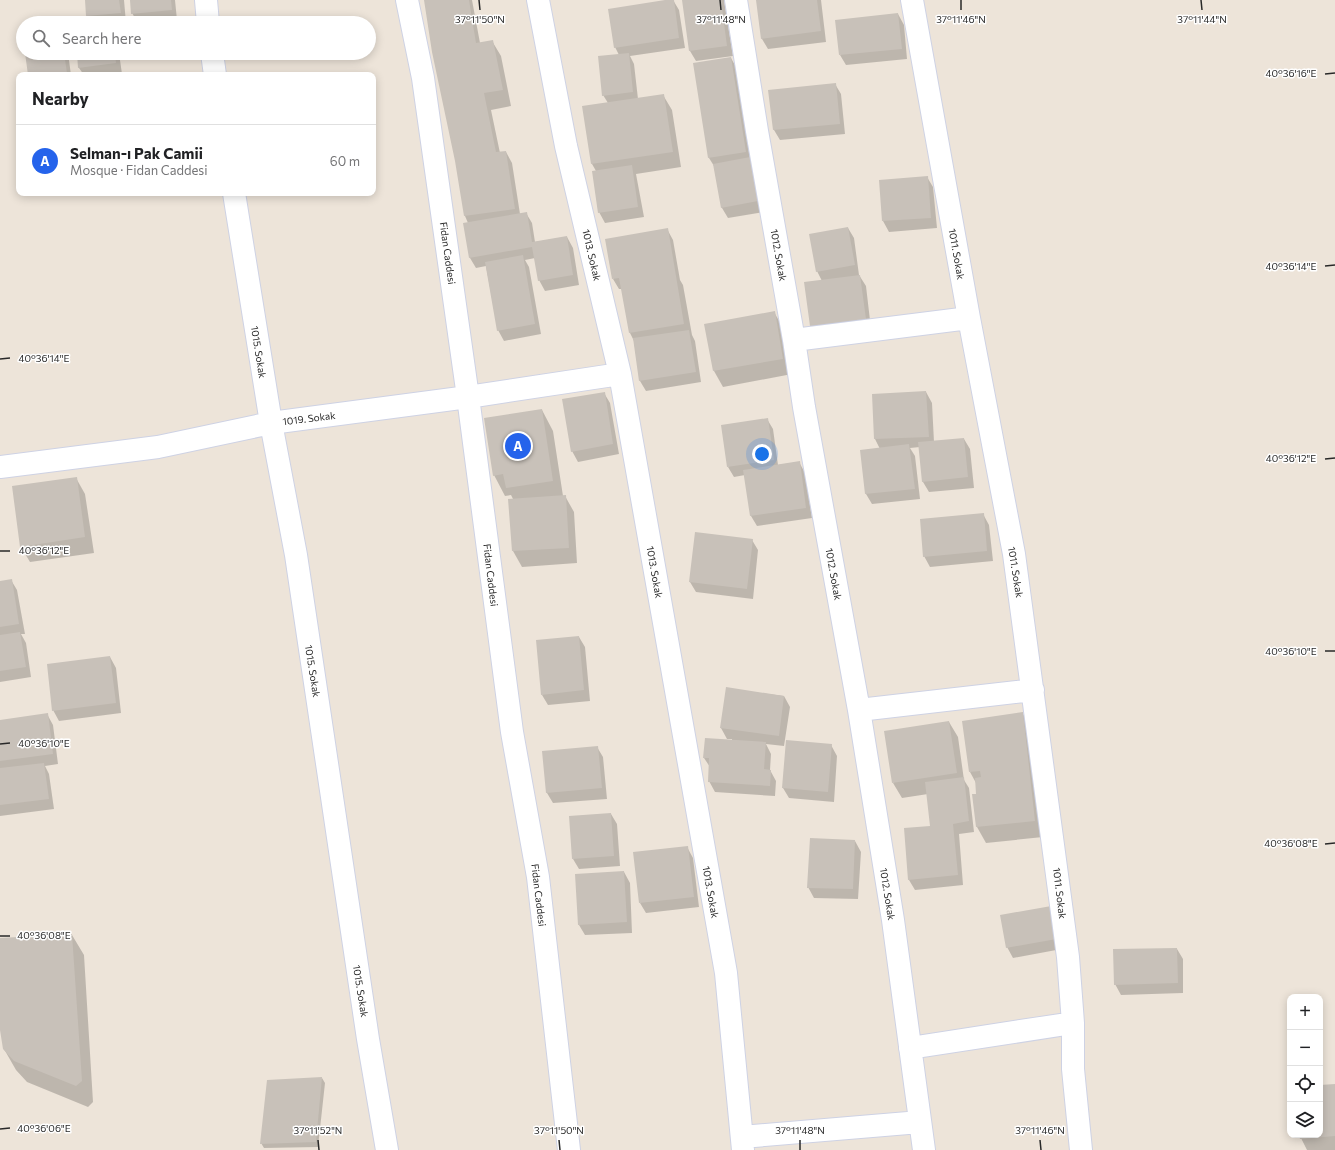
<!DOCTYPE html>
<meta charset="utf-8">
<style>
:root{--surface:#fff;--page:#f6f6f6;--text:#202124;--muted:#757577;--line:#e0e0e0;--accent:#2563eb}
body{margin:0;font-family:Commissioner,sans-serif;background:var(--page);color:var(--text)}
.controls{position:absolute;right:12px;bottom:12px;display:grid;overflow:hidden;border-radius:8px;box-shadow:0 2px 10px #0003}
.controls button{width:36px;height:36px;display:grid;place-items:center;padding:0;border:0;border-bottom:1px solid var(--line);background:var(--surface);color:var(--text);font:20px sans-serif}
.you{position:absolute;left:762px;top:454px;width:14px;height:14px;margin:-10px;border:3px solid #fff;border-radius:50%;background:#1a73e8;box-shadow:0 0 0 6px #1a73e833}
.badge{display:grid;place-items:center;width:26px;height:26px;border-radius:50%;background:var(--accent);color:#fff;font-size:13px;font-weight:700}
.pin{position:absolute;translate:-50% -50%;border:2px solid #fff;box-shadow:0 1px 4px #0006}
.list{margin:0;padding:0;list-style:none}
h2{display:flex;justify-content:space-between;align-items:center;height:52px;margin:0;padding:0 16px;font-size:17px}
h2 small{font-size:13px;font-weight:400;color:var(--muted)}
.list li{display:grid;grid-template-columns:26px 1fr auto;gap:12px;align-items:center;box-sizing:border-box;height:72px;padding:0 16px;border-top:1px solid var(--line)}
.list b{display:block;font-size:15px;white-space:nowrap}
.list p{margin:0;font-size:13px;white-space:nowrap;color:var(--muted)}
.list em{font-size:13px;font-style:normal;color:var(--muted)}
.icon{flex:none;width:22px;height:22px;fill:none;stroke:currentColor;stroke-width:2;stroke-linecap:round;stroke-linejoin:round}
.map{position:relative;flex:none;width:1335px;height:1150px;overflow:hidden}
.search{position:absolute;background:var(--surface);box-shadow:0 2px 10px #0003;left:16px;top:16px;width:360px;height:44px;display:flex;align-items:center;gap:10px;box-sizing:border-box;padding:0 14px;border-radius:22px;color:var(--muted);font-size:15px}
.panel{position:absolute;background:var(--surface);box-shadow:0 2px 10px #0003;left:16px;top:72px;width:360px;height:124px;border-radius:8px}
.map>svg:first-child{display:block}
</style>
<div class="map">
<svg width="1335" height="1150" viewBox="0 0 1335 1150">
<rect width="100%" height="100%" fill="#ede4d9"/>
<path fill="#0003" d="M86 0H124L126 23H91L87 16Z
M131 0H175L177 20 138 23 132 13Z
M425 0H472L480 43 492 41 501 56 511 106 491 110 500 153 506 152 512 163 520 214 526 213 532 223 535 242 567 237 573 248 579 285 545 291 539 280 535 258 525 260 529 267 541 334 504 341 498 330 486 266 476 268 470 258 468 223 465 216 456 161Z
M671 0H673L679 10 685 48 630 56 634 64 638 99 663 95 672 110 681 167 636 174 644 217 605 223 599 212 596 171 592 164 608 103 603 95 619 55 615 47Z
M683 0H724L733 56 696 61 690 51Z
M757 0H821L826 42 768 49 762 39Z
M898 14 904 25 907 59 846 65 840 55Z
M26 53H68L71 75H29Z
M78 53H119L122 74 110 75H84L79 68Z
M731 58 737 69 750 159 756 168 764 212 728 218 722 208 714 166 709 158Z
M835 84 841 94 845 134 780 140 774 130 770 91Z
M927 177 933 187 937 228 889 232 883 221 880 181Z
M848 228 854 238 859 275 866 286 871 329 817 336 811 326 822 281 817 271Z
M667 229 673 240 680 280 683 285 692 335 695 341 701 382 646 391 640 381 634 341 630 333 622 289H619L613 279Z
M774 312 783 328 792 374 723 387 714 371 705 325Z
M926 392 932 403 934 442 964 439 970 449 974 488 929 492 923 482 920 447 910 448 915 456 920 499 872 504 866 494 861 451 880 449 875 439 873 395Z
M604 393 610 403 619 454 578 462 572 451Z
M542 410 553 431 563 496H565L574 512 577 563 522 567 513 551 510 499H513L511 495 505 496 494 475Z
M767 419 773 429 778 465 799 462 805 473 812 518 757 526 751 516 745 475 734 477 728 467Z
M76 478 85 494 94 553 30 562 21 547 13 487Z
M983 514 989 525 993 561 930 567 924 556Z
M752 540 758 550 753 599 696 592 690 582Z
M11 580 17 590 25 634H21L26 643 31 677 0 682V582Z
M579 637 585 647 590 701 548 705 542 695Z
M110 657 116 668 121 713 59 721 53 710Z
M727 689 784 696 790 707 784 746 766 744 771 754 770 770 776 781 775 796 715 792 709 781 710 767 704 758 732 741V739H727L721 728Z
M47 714 53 725 58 764 45 766 49 774 54 809 0 816V721Z
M1023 714 1032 729 1043 837 986 843 977 827 973 795H977L976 783 970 772Z
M949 722 958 737 964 780 969 788 974 832 959 834 963 885 915 890 909 880 931 827 928 794 902 798 893 783Z
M831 745 837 756 834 802 789 798 783 788Z
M597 747 603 757 607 799 553 803 547 793 543 752Z
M611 814 617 824 620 866 579 869 573 859Z
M855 841 861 852 858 899 814 898 808 887Z
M687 847 693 858 699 907 646 913 640 903Z
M624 872 630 883 632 933 585 935 579 925Z
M1056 906 1067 948 1013 958 1007 947Z
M72 935 84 955 93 1102 88 1107 27 1082 16 1070 4 1049 0 1024V939Z
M1177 949 1183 959V993L1121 995 1115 984Z
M322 1078 325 1083 318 1147 264 1148 261 1143Z
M1335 1085V1150H1307L1301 1138 1300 1135H1320V1086Z"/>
<path fill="#c8c1b9" d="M85 0H119L121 13 86 16Z
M130 0H171L172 10 131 14Z
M424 0H469L476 43 493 40 503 90 484 93 496 152 506 151 515 209 464 216 455 161 432 52Z
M665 0H674L679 38 614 48 608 9Z
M682 0H721L727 46 689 51Z
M756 0H817L821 31 761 39Z
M898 13 902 49 839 55 835 20Z
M25 53H64L67 73 50 75H28Z
M77 53H115L116 63 78 68Z
M629 53 633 92 602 96 598 56Z
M731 57 746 152 708 158 693 63Z
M836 83 840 124 773 130 768 90Z
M664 94 673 152 591 164 582 106Z
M750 157 758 201 721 208 713 164Z
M632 165 638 207 598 213 592 171Z
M928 176 931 218 882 221 879 180Z
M527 212 532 242 567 236 573 275 538 281 532 247 469 258 463 223Z
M848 227 855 265 816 272 809 234Z
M668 228 684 324 629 333 619 278 612 279 605 239Z
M523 255 535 324 497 331 485 262Z
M860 275 866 319 810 326 804 282Z
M775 311 783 359 713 371 704 324Z
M689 330 696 372 639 381 633 338Z
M926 391 929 437 874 439 872 394Z
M605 392 613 444 571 452 562 399Z
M542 409 553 481 506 488 503 474 493 476 484 418Z
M768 418 774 460 727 467 721 425Z
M964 438 968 477 922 482 918 442Z
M909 444 915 489 865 494 860 450Z
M800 461 806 508 750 516 743 470Z
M77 477 85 537 20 547 12 486Z
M566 495 569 548 512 551 508 499Z
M984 513 987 551 923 557 920 519Z
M695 532 753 539 747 589 689 582Z
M12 579 19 624 0 627V581Z
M20 632 26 667 0 671V635Z
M579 636 584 690 541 695 536 640Z
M110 656 116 703 52 711 47 664Z
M726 687 784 696 779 736 720 728Z
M1023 712 1035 821 976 827 972 794H976L975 778 981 777 980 771 969 772 962 721Z
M48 713 53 754 0 761V720Z
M949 721 957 773 892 783 884 731Z
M705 738 766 742 764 769 771 770 770 786 708 782 709 758H703Z
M786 740 832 744 828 792 782 788Z
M598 746 602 788 546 793 542 751Z
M44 763 49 799 0 805V768Z
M964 777 969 821 953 824 958 875 908 880 904 828 930 826 925 782Z
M611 813 614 856 572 859 569 816Z
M810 838 855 840 853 889 807 888Z
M688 846 694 897 639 903 633 852Z
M624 871 627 922 578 925 575 874Z
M1057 905 1062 938 1006 948 1000 915Z
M72 934 82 1081 76 1086 14 1061 3 1049 0 1030V938Z
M1177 948 1178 983 1114 985 1113 949Z
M322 1077 316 1142 260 1144 267 1080Z
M1335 1084V1136L1300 1139 1299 1135H1320V1085Z"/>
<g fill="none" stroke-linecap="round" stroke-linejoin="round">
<defs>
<path id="street" d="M206 0 208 23
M407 0 423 78 468 397 512 732 538 877 569 1150
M538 0 566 146 620 374 726 973 743 1150
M736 0 757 131 794 340 804 407 859 710 893 920 924 1150
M912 0 969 318 1014 554 1068 957 1073 1023V1069L1081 1150
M212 53 215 75
M234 193 271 423 296 555 368 1039 387 1150
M794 340 969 318
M0 467 158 447 271 423 468 397 620 374
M859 710 1033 690
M910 1048 1073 1023
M742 1137 920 1122"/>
</defs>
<use href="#street" stroke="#ced2e4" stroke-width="24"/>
<use href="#street" stroke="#fff" stroke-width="22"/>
</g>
<path fill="none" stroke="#292929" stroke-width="1.5" d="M479 0 480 10M720 0 721 10M961 0V10M1201 0 1202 10M1325 74 1335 73M1325 266 1335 265M0 359 10 358M1325 459 1335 458M0 551H10M1325 651H1335M0 744 10 743M1325 844 1335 843M0 936H10M0 1129 10 1128M318 1140 319 1150M559 1140 560 1150M800 1140V1150M1040 1140 1041 1150"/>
<g text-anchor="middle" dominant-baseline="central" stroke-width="3" stroke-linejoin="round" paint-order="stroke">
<g font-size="10" fill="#292929" stroke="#fff">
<text transform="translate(448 253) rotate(82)">Fidan Caddesi</text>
<text transform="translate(957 254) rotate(80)">1011. Sokak</text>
<text transform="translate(592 255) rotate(77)">1013. Sokak</text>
<text transform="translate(779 255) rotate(80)">1012. Sokak</text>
<text transform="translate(259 352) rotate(81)">1015. Sokak</text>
<text transform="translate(309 418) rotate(-7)">1019. Sokak</text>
<text transform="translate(655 572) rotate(80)">1013. Sokak</text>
<text transform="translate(1016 572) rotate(81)">1011. Sokak</text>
<text transform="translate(834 574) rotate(80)">1012. Sokak</text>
<text transform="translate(491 575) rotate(83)">Fidan Caddesi</text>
<text transform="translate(313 671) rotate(81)">1015. Sokak</text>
<text transform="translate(711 892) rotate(80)">1013. Sokak</text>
<text transform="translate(1060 893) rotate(83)">1011. Sokak</text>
<text transform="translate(888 894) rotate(81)">1012. Sokak</text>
<text transform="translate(539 895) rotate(83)">Fidan Caddesi</text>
<text transform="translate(361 991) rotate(81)">1015. Sokak</text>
</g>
</g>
<g font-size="10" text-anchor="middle" fill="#292929" stroke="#fff" stroke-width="3" stroke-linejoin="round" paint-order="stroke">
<text x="480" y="23">37°11'50"N</text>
<text x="721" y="23">37°11'48"N</text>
<text x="961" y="23">37°11'46"N</text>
<text x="1202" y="23">37°11'44"N</text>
<text x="1291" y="77">40°36'16"E</text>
<text x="1291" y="270">40°36'14"E</text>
<text x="44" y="362">40°36'14"E</text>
<text x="1291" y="462">40°36'12"E</text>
<text x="44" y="554">40°36'12"E</text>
<text x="1291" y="655">40°36'10"E</text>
<text x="44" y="747">40°36'10"E</text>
<text x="1291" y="847">40°36'08"E</text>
<text x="44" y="939">40°36'08"E</text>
<text x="44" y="1132">40°36'06"E</text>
<text x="318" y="1134">37°11'52"N</text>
<text x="559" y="1134">37°11'50"N</text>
<text x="800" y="1134">37°11'48"N</text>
<text x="1040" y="1134">37°11'46"N</text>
</g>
</svg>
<div class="controls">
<button>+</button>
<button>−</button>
<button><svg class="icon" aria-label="locate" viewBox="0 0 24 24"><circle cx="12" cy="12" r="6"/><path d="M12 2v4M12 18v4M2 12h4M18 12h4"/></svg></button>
<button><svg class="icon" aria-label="layers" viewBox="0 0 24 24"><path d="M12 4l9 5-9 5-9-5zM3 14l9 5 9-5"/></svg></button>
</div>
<div class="you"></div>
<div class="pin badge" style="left:518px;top:446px">A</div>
<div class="search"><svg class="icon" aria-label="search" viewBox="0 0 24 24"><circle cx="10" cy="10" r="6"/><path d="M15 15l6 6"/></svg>Search here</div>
<section class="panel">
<h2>Nearby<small></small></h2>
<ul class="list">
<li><span class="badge">A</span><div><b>Selman-ı Pak Camii</b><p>Mosque · Fidan Caddesi</p></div><em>60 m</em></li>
</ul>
</section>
</div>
